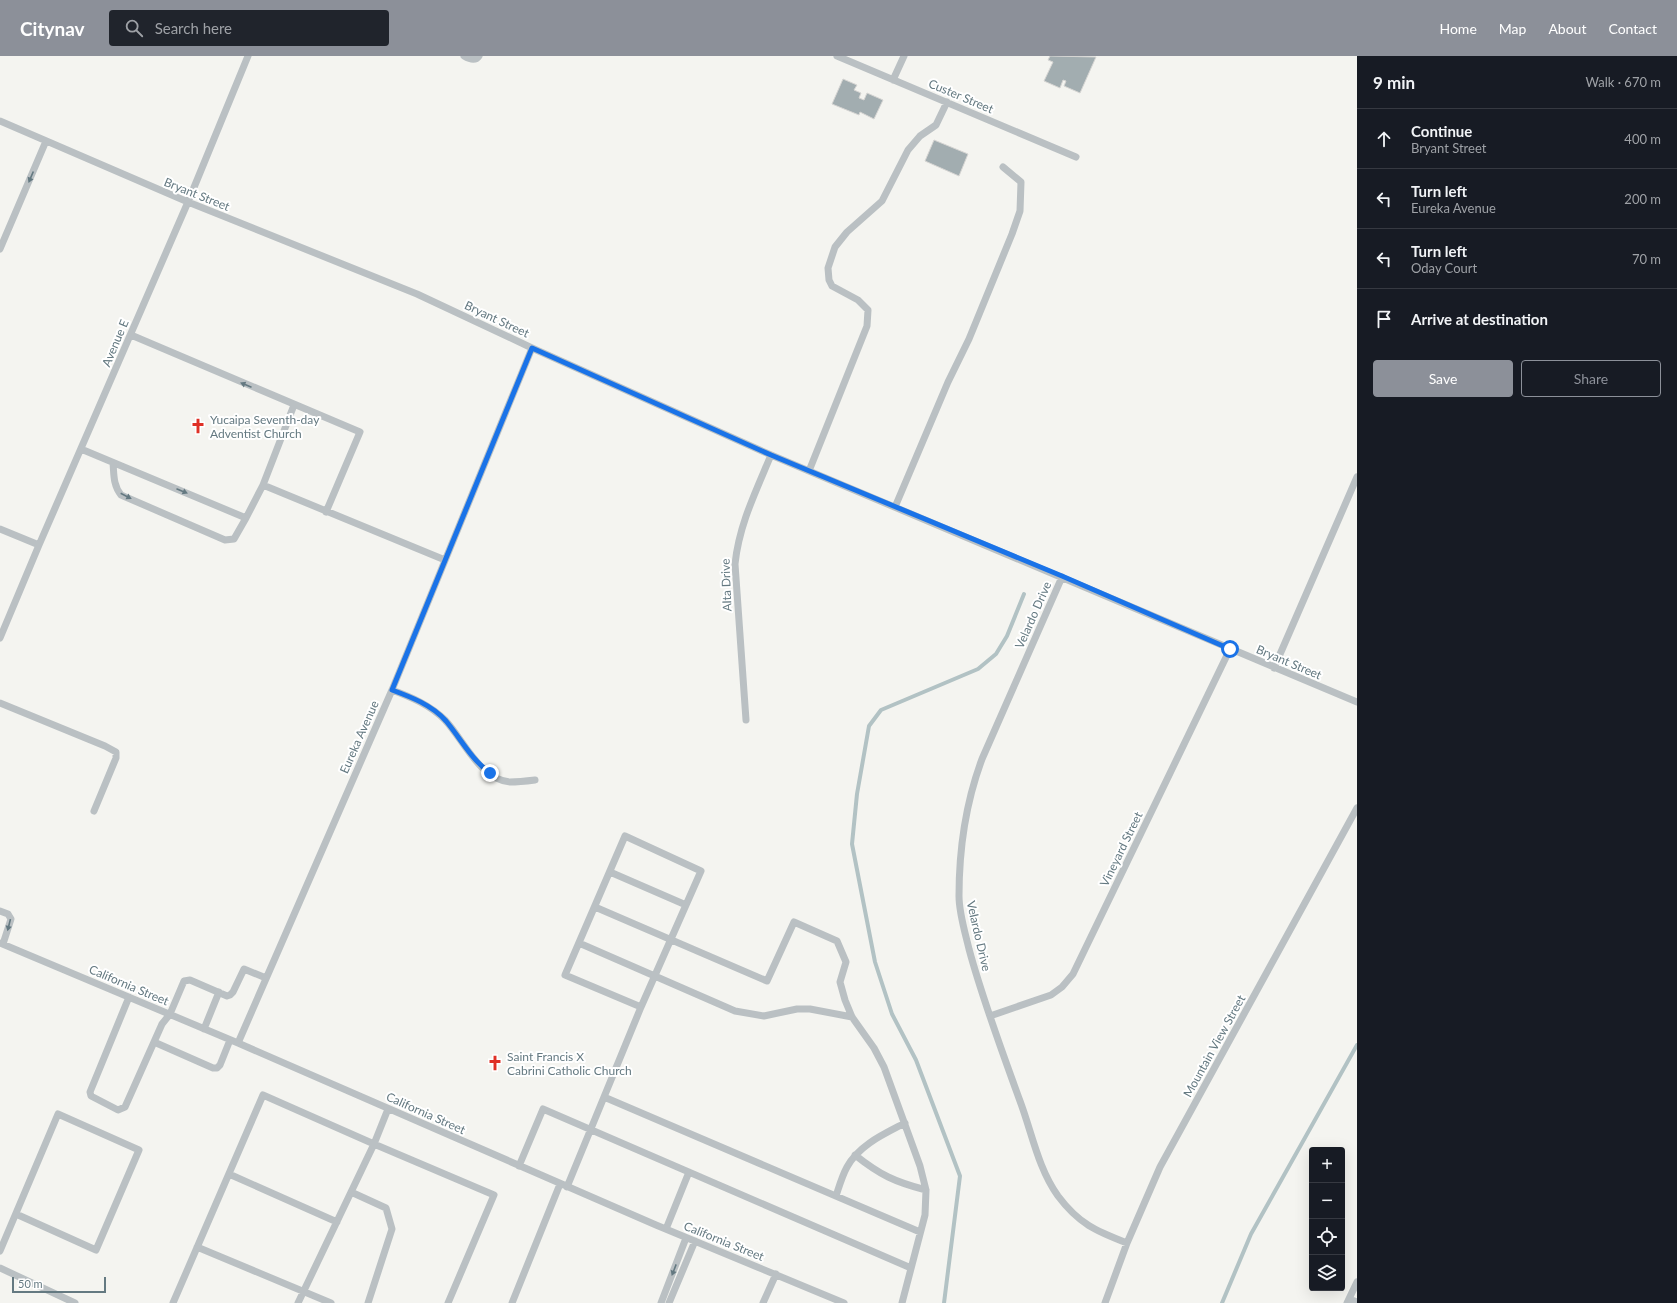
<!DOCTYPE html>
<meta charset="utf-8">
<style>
:root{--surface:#171b24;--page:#20242c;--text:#f1f3f6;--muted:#9ea1a6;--line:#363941;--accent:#8c9099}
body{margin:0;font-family:Lato,sans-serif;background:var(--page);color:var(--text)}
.controls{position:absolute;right:12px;bottom:12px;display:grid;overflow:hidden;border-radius:4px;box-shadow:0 4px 16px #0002}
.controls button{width:36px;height:36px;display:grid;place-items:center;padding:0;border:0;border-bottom:1px solid var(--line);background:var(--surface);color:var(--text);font:20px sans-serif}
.scale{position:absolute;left:12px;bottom:10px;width:94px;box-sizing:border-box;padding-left:4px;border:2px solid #647981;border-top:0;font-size:11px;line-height:14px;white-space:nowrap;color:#647981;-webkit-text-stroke:3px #fff;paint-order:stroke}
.stop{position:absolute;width:12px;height:12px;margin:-9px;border:3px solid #1a73e8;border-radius:50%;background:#fff}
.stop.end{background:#1a73e8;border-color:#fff;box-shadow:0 1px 4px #0008}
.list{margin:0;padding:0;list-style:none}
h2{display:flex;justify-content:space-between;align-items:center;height:52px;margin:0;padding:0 16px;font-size:17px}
h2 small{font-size:13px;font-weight:400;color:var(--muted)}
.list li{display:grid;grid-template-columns:26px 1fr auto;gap:12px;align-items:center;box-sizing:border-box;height:60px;padding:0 16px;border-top:1px solid var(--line)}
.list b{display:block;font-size:15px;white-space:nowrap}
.list p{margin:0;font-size:13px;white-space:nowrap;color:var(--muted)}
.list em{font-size:13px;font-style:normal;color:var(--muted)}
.actions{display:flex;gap:8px;padding:12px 16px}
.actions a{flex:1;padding:9px 0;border:1px solid var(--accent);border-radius:4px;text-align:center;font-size:14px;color:var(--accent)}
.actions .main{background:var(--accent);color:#fff}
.icon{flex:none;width:22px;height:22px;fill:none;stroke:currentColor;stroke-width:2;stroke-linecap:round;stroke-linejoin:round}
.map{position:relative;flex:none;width:1357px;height:1247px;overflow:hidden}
header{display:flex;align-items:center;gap:24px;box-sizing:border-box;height:56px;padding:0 20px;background:var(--accent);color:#fff}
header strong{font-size:19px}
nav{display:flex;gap:22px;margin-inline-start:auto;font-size:14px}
.search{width:280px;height:36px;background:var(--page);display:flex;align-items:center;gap:10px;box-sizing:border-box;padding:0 14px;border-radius:4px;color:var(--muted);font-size:15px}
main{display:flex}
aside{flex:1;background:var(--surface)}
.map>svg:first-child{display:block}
</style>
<header>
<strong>Citynav</strong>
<div class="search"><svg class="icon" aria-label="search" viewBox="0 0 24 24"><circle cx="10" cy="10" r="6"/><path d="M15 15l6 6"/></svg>Search here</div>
<nav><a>Home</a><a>Map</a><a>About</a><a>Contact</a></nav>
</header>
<main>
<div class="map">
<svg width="1357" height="1247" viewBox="0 0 1357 1247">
<rect width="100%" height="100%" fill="#f4f4f0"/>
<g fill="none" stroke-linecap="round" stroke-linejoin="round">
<path stroke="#b2c2c4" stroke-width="4" d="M944 1247 960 1120 916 1004 892 958 875 906 852 788 857 738 869 670 881 654 978 613 996 598 1007 580 1024 538
M1222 1247 1251 1178 1357 989"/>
</g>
<path fill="#a2adb0" stroke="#d6d5d3" d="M1050 0 1096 1 1080 37 1064 30 1066 25 1063 24 1060 32 1044 25 1053 6 1048 4Z
M843 23 857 29 854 34 861 37 859 42 864 44 867 37 883 44 874 63 860 56 859 59 832 48Z
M934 84 968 98 959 120 925 105Z"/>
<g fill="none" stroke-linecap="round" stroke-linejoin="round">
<path stroke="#bac0c3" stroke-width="7" d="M464 0C469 3 475 6 479 0
M837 0 1076 101
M893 24 904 0
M0 65 188 146 417 238 532 292 771 399 1357 646
M0 193 46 85
M131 279 360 376 326 456
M81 393 246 462 263 429 445 504
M113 407C114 418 113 429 121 439L225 484 234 483 246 462
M809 415 867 270 868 254 858 244 832 230 829 224 828 212 835 191 847 176 882 145 908 94 920 80 936 69 947 46
M263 429 294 349
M895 451 948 326 969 283 1012 178 1020 155 1021 126 1003 111
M0 473 39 489
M1062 521 982 703C966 746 959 793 959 840 959 857 965 876 969 893 983 945 1002 995 1020 1045 1032 1077 1038 1112 1058 1140 1079 1168 1096 1175 1127 1187
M0 582 39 489 188 146 248 0
M1274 612 1357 421
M392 634C411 641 430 649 445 664 463 683 480 724 510 726 518 726 527 725 535 724
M0 647 105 690 116 696V702L94 755
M746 664 735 508C739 469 756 435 771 399
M625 780 701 815 641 951 565 919Z
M610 816 686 849
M595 851 767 925 794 866 837 885 846 906 840 926 845 944 852 961 874 992 884 1011 920 1110 926 1134 925 1159 902 1247
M0 855 8 858 11 863 3 888
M0 887 238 987 656 1169 844 1247
M579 887 735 955 764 960 797 953H810L852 961
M129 941 90 1036 91 1040 118 1054 125 1051 154 986
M990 960 1051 939 1062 931 1073 918 1230 593
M204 973 219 936
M230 984 220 1009 217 1012H213L154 986 162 968 170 958 184 925 190 924 227 940 230 939 233 936 244 913 266 922
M238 987 392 634 532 292
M604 1041 920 1176
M855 1099C880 1119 895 1126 926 1134
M519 1110 543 1053 911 1212
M229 1118 337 1166
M567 1131 641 951
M351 1136 386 1152 392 1173 368 1247
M836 1140C839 1131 842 1120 847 1111 859 1089 884 1078 905 1067
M666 1173 689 1116
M197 1191 331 1247
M0 1195 58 1058 139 1094 96 1194 16 1158
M0 1212 75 1247
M1349 1243 1357 1246
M173 1247 263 1039 374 1088 388 1053
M298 1247 374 1088 494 1139 448 1247
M512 1247 560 1128
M661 1247 686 1182
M669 1247 695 1185
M763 1247 776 1218
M1105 1247 1127 1187 1160 1111 1357 752
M1347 1247 1357 1226"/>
</g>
<defs><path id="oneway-solid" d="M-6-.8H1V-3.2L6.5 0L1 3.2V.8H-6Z"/></defs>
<g fill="#647981">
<use href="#oneway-solid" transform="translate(31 121) rotate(113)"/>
<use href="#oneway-solid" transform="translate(246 329) rotate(-157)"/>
<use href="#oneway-solid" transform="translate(182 435) rotate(23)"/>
<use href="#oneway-solid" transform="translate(126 440) rotate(27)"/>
<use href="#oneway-solid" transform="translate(9 869) rotate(104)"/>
<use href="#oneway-solid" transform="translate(674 1214) rotate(111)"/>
</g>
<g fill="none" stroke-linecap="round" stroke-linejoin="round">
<path stroke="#1a73e8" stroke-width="5" d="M490 717C471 703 461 683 446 665 432 649 411 641 392 634L532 292 771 399 1062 520 1230 593"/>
</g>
<defs>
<symbol id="church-bare" viewBox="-9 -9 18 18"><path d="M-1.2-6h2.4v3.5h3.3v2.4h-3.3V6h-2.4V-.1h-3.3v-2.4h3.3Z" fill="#df3026" stroke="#fff" stroke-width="2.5" paint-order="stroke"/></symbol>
</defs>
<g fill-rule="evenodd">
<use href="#church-bare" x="187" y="359" width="22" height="22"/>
<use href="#church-bare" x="484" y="996" width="22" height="22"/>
</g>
<g text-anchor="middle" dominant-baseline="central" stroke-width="4" stroke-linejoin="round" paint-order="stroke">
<g font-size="12" fill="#647981" stroke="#fff">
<text transform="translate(961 40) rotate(23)">Custer Street</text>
<text transform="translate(197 138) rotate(22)">Bryant Street</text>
<text transform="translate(497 263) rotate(25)">Bryant Street</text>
<text transform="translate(115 287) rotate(-67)">Avenue E</text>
<text transform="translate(726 529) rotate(-92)">Alta Drive</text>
<text transform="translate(1033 559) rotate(-66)">Velardo Drive</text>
<text transform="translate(1289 606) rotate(23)">Bryant Street</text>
<text transform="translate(359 681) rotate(-66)">Eureka Avenue</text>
<text transform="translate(1121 793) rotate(-64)">Vineyard Street</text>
<text transform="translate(979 880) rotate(77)">Velardo Drive</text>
<text transform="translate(129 929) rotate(23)">California Street</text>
<text transform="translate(1214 990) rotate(-61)">Mountain View Street</text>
<text transform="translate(426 1057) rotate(24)">California Street</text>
<text transform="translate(724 1185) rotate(22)">California Street</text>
</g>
<g font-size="12" fill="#647981" stroke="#fff" text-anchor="start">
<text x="210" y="363">Yucaipa Seventh-day<tspan x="210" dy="14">Adventist Church</tspan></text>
<text x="507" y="1000">Saint Francis X<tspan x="507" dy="14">Cabrini Catholic Church</tspan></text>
</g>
</g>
</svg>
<div class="controls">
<button>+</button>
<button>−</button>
<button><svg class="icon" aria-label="locate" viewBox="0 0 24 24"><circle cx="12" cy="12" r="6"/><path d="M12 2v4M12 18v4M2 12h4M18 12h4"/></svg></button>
<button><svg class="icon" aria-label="layers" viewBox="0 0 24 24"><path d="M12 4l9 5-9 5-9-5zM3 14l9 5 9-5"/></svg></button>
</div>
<div class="scale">50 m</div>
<div class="stop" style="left:1230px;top:593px"></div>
<div class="stop end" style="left:490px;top:717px"></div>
</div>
<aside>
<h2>9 min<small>Walk · 670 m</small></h2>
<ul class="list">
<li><svg class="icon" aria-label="ahead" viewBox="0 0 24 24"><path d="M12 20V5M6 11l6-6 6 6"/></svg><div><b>Continue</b><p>Bryant Street</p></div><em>400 m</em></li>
<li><svg class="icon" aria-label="left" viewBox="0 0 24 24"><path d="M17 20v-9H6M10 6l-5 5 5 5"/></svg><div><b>Turn left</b><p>Eureka Avenue</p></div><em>200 m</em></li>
<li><svg class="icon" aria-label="left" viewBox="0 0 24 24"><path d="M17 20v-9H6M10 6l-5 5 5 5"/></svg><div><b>Turn left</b><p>Oday Court</p></div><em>70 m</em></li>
<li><svg class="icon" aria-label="arrive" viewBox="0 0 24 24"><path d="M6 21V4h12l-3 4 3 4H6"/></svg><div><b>Arrive at destination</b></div></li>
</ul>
<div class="actions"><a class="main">Save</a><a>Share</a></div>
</aside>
</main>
